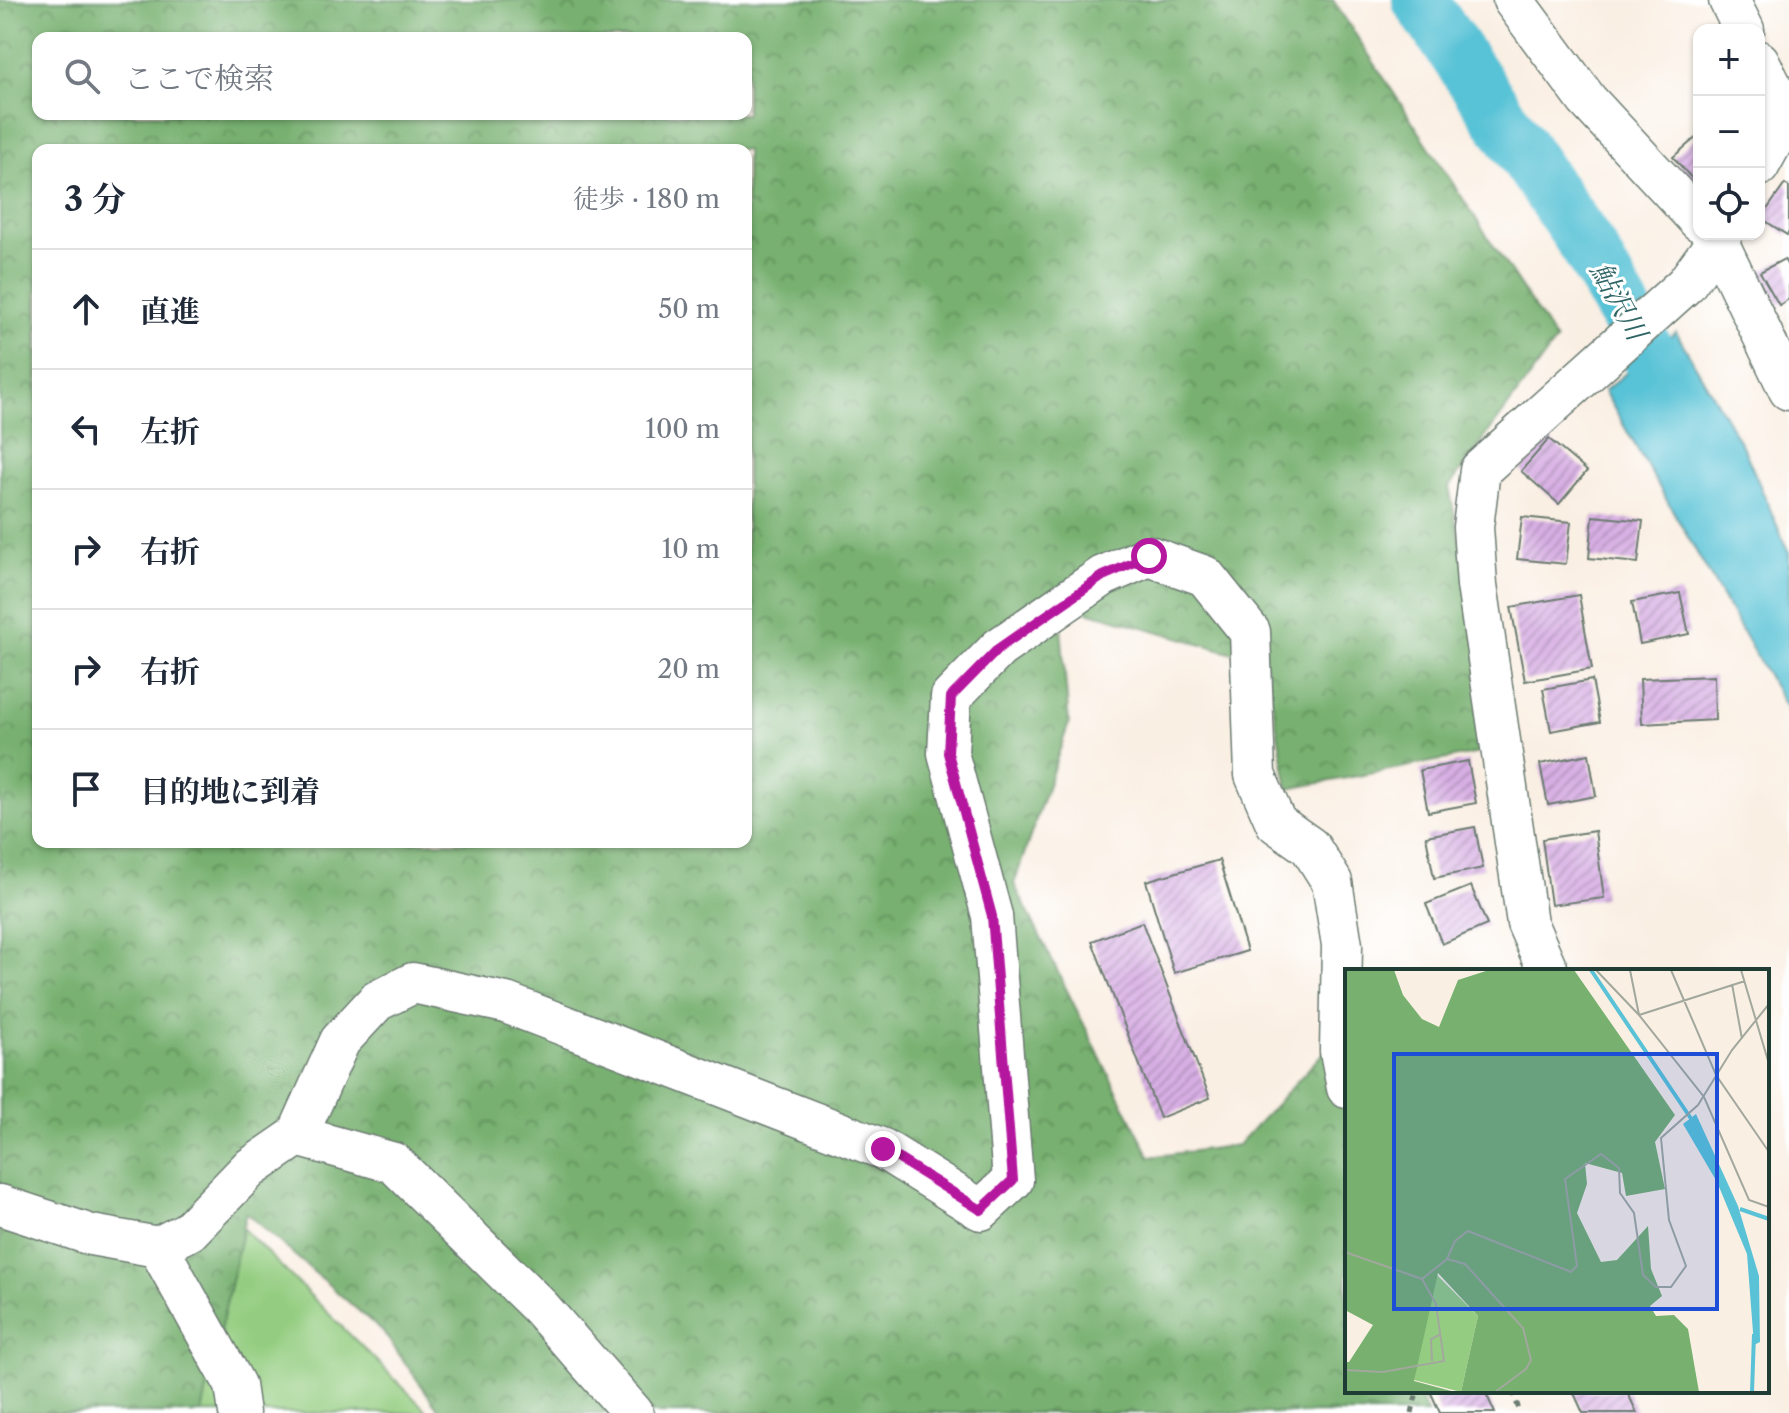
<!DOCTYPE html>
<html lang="ja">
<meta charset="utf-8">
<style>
:root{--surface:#fff;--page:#f6f6f7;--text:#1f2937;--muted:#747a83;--line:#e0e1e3}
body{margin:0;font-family:"Libre Caslon Text","Noto Serif JP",serif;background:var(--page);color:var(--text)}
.controls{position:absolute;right:24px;top:24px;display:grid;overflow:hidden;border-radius:16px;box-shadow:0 2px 6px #0004}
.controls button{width:72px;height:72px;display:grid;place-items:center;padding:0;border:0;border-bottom:2px solid var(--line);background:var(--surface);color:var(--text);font:40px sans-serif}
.stop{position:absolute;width:24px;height:24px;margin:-18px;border:6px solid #b5179e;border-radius:50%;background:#fff}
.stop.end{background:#b5179e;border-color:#fff;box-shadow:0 2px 8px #0008}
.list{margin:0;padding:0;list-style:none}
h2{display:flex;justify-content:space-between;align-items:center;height:104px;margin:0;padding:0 32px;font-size:34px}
h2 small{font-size:26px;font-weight:400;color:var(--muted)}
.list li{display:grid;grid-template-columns:52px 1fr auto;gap:24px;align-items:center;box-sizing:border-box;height:120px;padding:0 32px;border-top:2px solid var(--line)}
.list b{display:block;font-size:30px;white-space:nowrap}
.list em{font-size:26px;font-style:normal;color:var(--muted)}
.icon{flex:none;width:44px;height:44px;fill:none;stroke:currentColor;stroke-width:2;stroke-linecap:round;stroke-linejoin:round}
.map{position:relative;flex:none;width:1789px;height:1413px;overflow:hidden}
.search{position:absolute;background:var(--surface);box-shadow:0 2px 6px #0004;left:32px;top:32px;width:720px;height:88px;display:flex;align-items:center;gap:20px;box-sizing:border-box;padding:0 28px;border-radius:16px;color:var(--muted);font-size:30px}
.panel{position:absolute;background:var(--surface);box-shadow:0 2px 6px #0004;left:32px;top:144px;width:720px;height:704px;border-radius:16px}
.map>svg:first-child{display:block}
</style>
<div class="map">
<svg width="1789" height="1413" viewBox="0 0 1789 1413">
<defs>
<pattern id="forest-crowns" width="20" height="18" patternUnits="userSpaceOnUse" patternTransform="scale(2)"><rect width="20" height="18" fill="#77b06f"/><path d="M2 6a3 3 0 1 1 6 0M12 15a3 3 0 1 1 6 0" fill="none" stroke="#61905c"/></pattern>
<pattern id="building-hatch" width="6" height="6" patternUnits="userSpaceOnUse" patternTransform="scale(2)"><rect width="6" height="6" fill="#d8afe4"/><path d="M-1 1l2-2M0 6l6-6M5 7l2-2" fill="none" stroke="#af90ba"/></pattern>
</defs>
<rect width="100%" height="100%" fill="#fff"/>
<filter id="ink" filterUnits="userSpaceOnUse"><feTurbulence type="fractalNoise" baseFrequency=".0125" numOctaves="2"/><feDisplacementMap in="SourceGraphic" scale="16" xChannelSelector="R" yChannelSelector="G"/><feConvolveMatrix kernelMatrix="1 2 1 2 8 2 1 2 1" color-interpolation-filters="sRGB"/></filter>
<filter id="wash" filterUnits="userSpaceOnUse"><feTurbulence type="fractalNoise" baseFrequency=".006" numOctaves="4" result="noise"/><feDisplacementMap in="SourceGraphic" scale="32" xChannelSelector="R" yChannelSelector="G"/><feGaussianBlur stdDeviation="1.8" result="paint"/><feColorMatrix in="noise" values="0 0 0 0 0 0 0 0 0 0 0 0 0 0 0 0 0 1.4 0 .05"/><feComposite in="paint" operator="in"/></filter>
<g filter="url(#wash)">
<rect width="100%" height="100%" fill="#faefe3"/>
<path fill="#94cd81" stroke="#5a855a" stroke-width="2" d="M216 1202 429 1413H181Z"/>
<path fill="url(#forest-crowns)" stroke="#4b7652" stroke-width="2" fill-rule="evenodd" d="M0 0H1333L1556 341 1449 487 1501 749 1288 789 1265 662 1059 603 1069 723 1014 884 1150 1157 1238 1145 1347 1027V1391H1421L1418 1395 1428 1413H441L383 1332 246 1213 202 1413H0ZM38 38H746V114H38ZM38 150H746V842H38Z"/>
<path fill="#59c2d6" stroke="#3c8085" stroke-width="2" d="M1676 332 1745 451 1789 553V713L1604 391Z"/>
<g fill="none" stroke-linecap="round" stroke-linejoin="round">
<path stroke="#59c2d6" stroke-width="56" d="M1420 0 1588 247 1687 423"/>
</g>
<g id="blocks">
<path fill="url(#building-hatch)" d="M1699 135V176L1694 181 1673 157Z
M1785 184 1789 187V232L1787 235 1761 218Z
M1784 259 1789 268V299L1779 305 1760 272Z
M1549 439 1587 471 1559 504 1521 471Z
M1593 516 1643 521 1638 563 1589 558Z
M1522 517 1571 522 1566 564 1517 559Z
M1680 593 1689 634 1640 644 1632 602Z
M1579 595 1592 669 1525 681 1511 607Z
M1714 676 1715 720 1642 724 1640 679Z
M1592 680 1600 722 1551 731 1543 689Z
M1589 754 1596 796 1548 805 1540 764Z
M1468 761 1476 803 1428 812 1420 770Z
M1475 827 1483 868 1434 878 1426 836Z
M1595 831 1604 898 1551 905 1542 839Z
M1219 860 1247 951 1174 973 1146 881Z
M1471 886 1487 925 1442 944 1426 904Z
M1142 922 1210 1098 1160 1118 1092 941Z
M1435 1391H1485L1495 1413H1440L1431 1393Z
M1573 1391H1627L1637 1413H1583Z"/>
</g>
</g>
<g filter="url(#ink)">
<use href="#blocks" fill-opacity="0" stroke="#6c7b71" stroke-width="2"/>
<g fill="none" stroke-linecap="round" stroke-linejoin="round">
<defs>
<path id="minor" d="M1513 0 1587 100 1699 221
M1729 0 1744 30
M1759 61 1789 121
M1759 166 1789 112
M1711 234 1718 242 1789 390
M1548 971 1527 923 1477 585 1473 527 1480 470 1686 284 1722 234
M297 1136 394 1163 540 1307 633 1413
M0 1205 91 1235 158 1247 189 1231 249 1169 297 1136 340 1041 377 1001 413 983 506 1003 883 1149 981 1210 1013 1180 992 916 948 753 951 697 999 648 1103 576 1149 556 1205 576 1250 632 1255 775 1276 823 1310 847 1332 882 1342 945 1340 1051 1347 1088
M158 1247 235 1385 239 1413"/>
</defs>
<use href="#minor" stroke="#6c7b71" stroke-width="43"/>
<path stroke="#6c7b71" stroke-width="5" stroke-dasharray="6 6" stroke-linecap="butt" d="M1513 1391 1520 1413
M1412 1413 1417 1391"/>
<use href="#minor" stroke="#fff" stroke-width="40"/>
</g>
</g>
<g fill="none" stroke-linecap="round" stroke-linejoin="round" filter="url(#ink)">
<path stroke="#b5179e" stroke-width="10" d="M883 1149 981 1210 1013 1180 992 916 948 753 951 697 999 648 1103 576 1149 556"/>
</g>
<g text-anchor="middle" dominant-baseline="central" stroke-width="6" stroke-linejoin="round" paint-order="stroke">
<g font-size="28" font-style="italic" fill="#306565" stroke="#fff">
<text transform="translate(1619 301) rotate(61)">鮎沢川</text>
</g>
</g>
<g transform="translate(1345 969)">
<rect width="424" height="424" fill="#faefe3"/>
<path d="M88 302 133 347 116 423 69 411Z" fill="#94cd81"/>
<path d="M0 1H49L58 26 77 50 94 58 113 11 144 1H229L330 146 310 173 320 220 281 227 277 204 240 194 242 215 232 244 256 293 272 291 303 257 306 300 317 327 305 337 311 347 329 346 343 360 354 423H116L133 347 93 304 69 412 110 423H0V393H4L28 356 0 341Z" fill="#77b06f"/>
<path d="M351 145 393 237 414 307 415 373 409 376 402 285 372 213 338 155Z" fill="#59c2d6"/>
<path fill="none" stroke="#59c2d6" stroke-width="4" d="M246 1 353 160M395 240 424 250M407 423 409 365"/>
<path fill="none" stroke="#a2a89d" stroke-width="2" d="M251 1 294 46 400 12M285 1 294 46 359 128 404 231 424 238M326 1 371 106 424 183M396 1 424 95M387 15 397 70M0 283 77 310 102 290 110 272 123 262 226 303 232 297 220 210 256 185 274 199 275 224 289 244 298 306 311 318H326L341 297 324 251 316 169 353 136 387 81 424 35M102 290 120 295 178 359 186 391 181 400 150 423M87 392 86 370 96 365M0 401 38 403 99 392 91 335 77 310"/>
<path fill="#1d4ed8" fill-opacity="0.15" stroke="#1d4ed8" stroke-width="4" d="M49 85H372V340H49Z"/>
<rect width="424" height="424" fill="none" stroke="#1f3d34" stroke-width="4"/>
</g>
</svg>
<div class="controls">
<button>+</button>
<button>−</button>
<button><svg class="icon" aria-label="locate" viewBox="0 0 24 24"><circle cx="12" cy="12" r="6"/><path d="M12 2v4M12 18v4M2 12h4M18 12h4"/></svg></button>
</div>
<div class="stop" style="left:1149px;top:556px"></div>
<div class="stop end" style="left:883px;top:1149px"></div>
<div class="search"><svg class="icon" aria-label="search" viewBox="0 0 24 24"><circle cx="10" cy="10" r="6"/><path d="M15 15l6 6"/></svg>ここで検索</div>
<section class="panel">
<h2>3 分<small>徒歩 · 180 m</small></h2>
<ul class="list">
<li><svg class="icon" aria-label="ahead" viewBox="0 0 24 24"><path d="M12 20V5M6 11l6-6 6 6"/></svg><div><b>直進</b></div><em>50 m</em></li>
<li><svg class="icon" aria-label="left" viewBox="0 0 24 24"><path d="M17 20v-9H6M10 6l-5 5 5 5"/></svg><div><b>左折</b></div><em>100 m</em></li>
<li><svg class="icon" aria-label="right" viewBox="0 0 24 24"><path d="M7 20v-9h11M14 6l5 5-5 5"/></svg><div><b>右折</b></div><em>10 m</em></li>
<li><svg class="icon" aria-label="right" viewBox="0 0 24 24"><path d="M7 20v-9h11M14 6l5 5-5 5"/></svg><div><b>右折</b></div><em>20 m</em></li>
<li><svg class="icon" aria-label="arrive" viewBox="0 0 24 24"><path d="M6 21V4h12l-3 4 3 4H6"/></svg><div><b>目的地に到着</b></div></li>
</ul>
</section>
</div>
